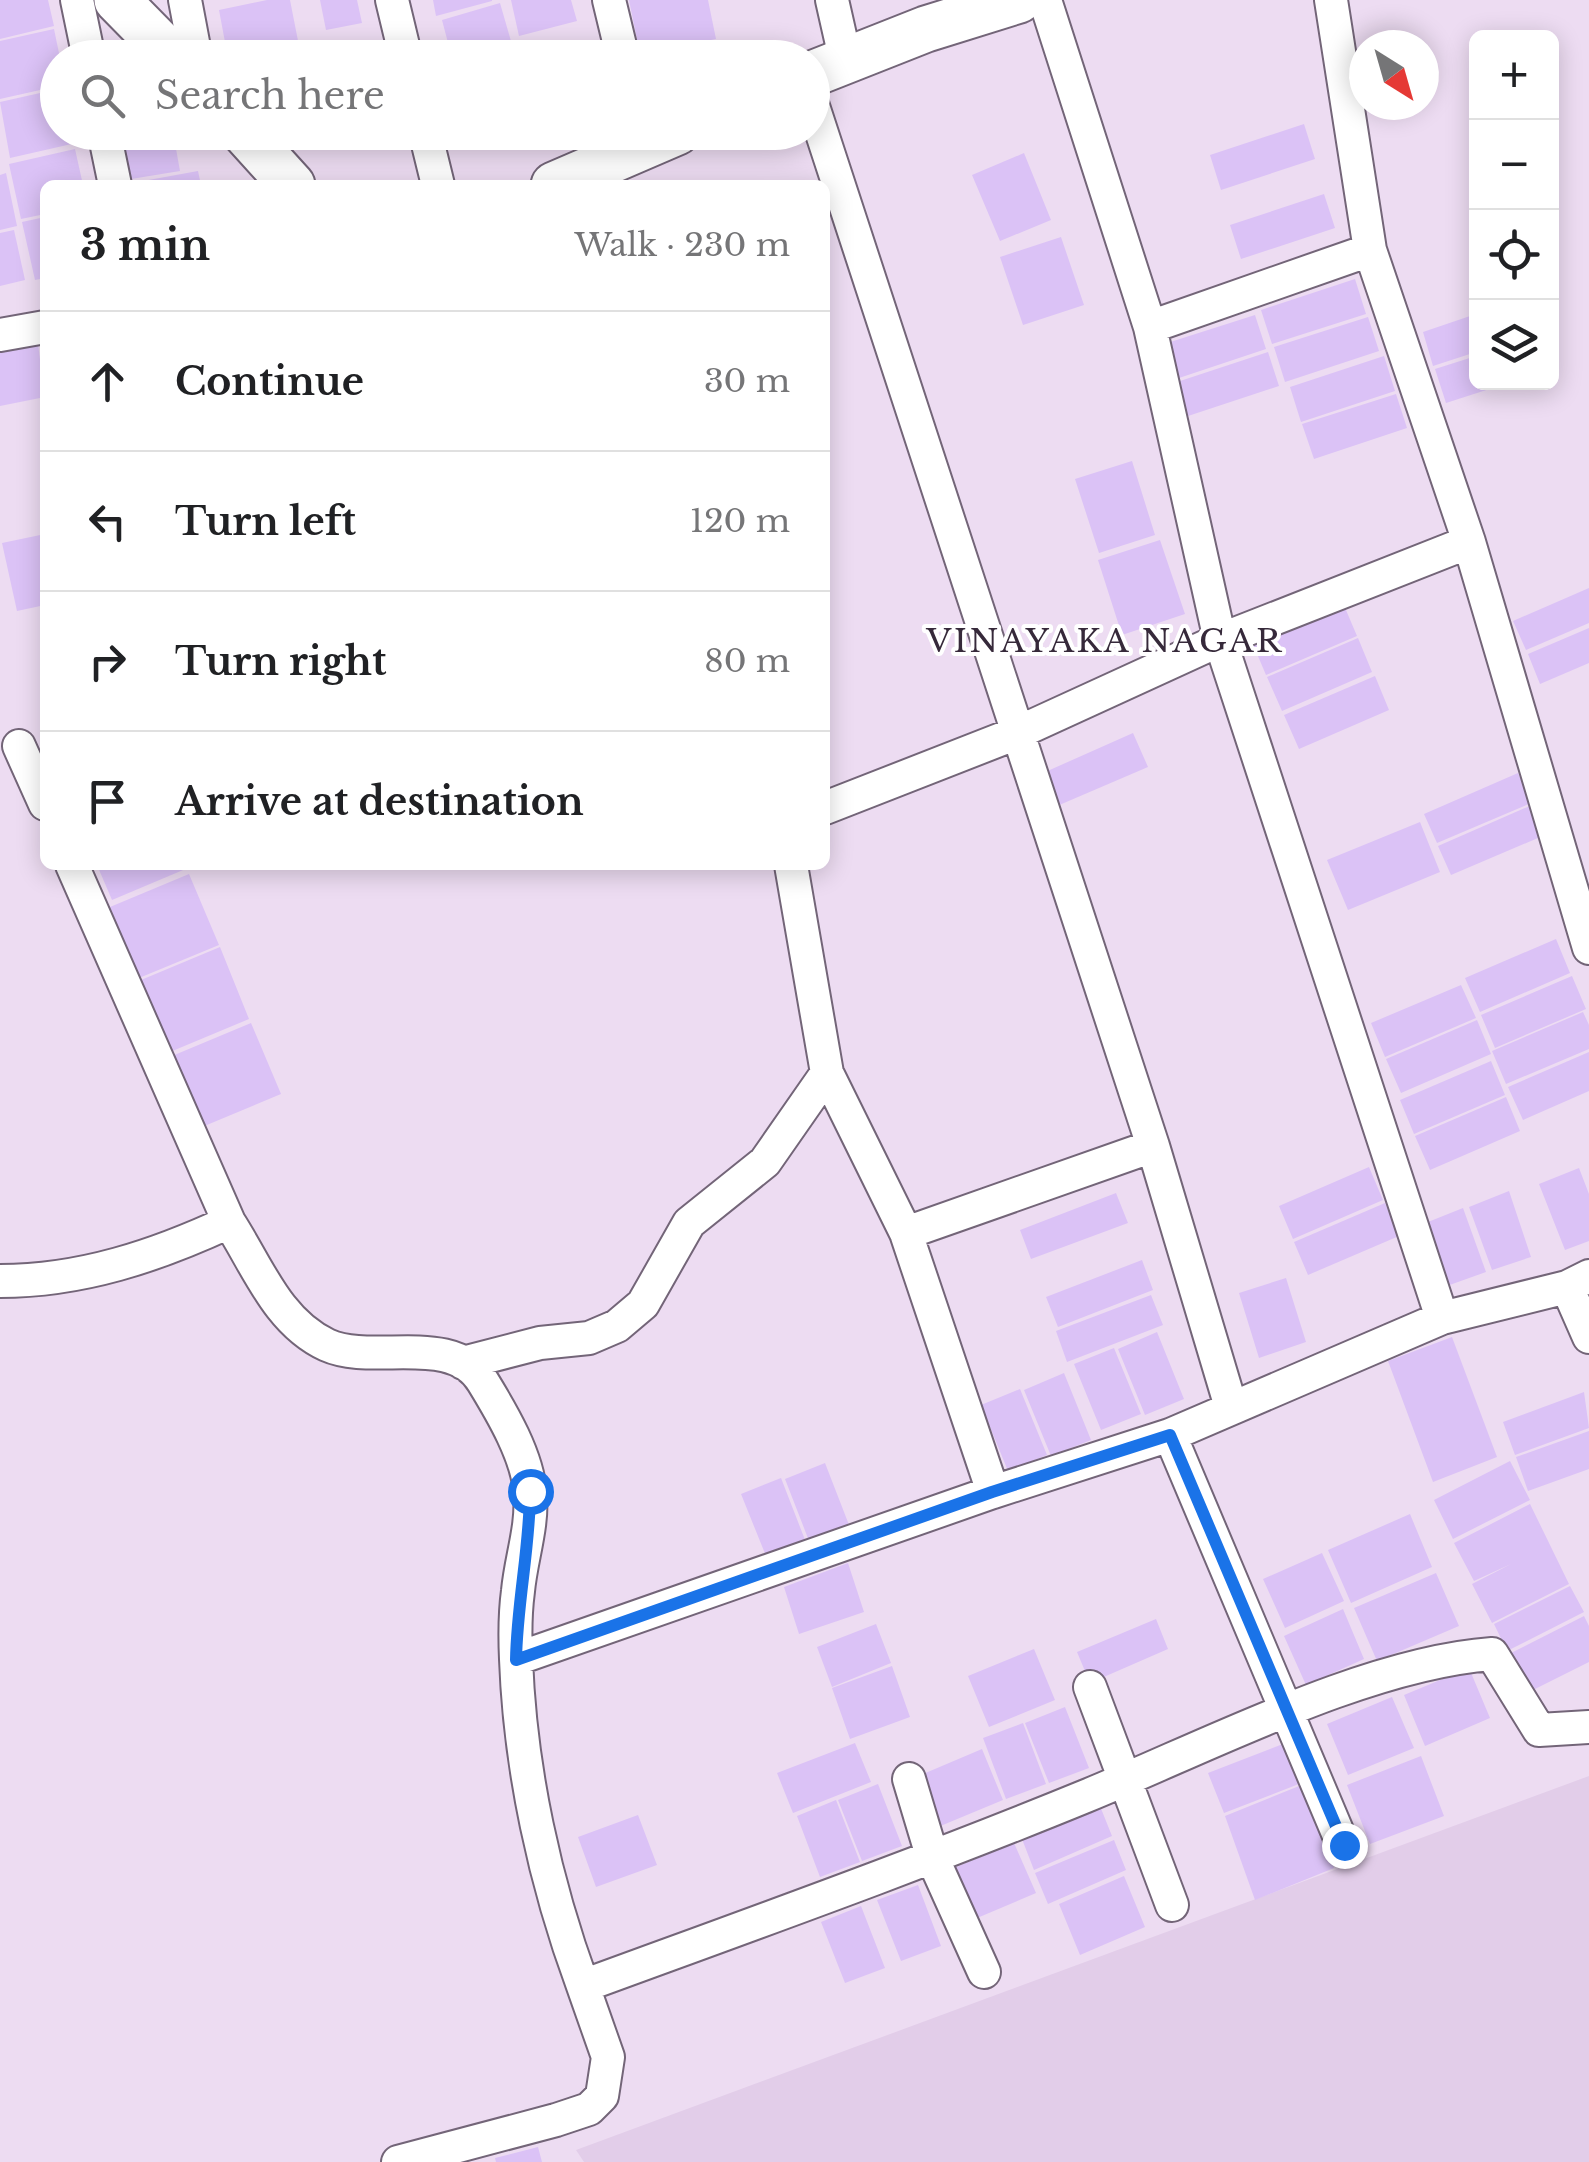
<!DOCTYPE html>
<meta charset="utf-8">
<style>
:root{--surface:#fff;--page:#f6f6f6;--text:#202124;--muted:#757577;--line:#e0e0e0}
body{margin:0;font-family:"Libre Baskerville",serif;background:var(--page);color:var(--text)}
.controls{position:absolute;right:30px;top:30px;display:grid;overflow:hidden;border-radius:15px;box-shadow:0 5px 25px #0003}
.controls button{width:90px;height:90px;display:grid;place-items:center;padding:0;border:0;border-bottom:2px solid var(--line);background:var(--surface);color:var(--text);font:50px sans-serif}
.compass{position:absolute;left:1349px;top:30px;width:90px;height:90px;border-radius:50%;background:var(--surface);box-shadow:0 5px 25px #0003;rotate:143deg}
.stop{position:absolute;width:30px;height:30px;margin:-22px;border:8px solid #1a73e8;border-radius:50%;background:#fff}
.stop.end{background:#1a73e8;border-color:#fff;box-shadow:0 2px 10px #0008}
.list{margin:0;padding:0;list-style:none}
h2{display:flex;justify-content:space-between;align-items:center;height:130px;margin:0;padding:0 40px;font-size:42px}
h2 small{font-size:32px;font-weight:400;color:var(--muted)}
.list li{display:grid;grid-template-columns:65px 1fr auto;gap:30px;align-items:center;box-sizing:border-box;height:140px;padding:0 40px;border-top:2px solid var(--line)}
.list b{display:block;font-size:38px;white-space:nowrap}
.list em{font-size:32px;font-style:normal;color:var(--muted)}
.icon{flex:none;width:55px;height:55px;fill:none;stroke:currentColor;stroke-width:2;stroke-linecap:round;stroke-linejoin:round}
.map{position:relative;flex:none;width:1589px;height:2162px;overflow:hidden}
.search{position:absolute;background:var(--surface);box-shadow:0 5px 25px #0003;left:40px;top:40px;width:790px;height:110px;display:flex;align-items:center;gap:25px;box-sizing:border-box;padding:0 35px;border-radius:55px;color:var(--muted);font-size:38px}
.panel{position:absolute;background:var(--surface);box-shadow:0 5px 25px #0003;left:40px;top:180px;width:790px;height:690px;border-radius:15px}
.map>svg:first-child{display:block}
</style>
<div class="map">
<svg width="1589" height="2162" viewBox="0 0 1589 2162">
<rect width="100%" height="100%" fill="#eddcf2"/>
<path fill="#e2cde9" d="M1589 1776V2162H584L576 2150Z"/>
<path fill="#dbc2f6" d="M0 0H48L54 26 0 39Z
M267 0H290L300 51 269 58H228L219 10Z
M320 0H357L362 23 326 30Z
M433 0H492V1L436 16Z
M511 0H571L577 21 519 36Z
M629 0H708L716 39 640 54Z
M500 3 515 55 452 58 442 20Z
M54 29 60 58 58 86 0 99V41Z
M58 89V132H74L76 143 10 158 0 102Z
M1304 124 1315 159 1221 190 1210 155Z
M117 132H173L180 171 125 180Z
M75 149 83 185H45V214L21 219 9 164Z
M1024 153 1051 220 1000 241 972 175Z
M198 171 201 185H132V183Z
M6 173 17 226 0 230V175Z
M1324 194 1335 228 1241 259 1230 225Z
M45 217V278L35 280 22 222Z
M14 230 25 280 0 286V233Z
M1061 237 1084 305 1023 325 1000 257Z
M1355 279 1366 314 1272 344 1261 310Z
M1476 314V352L1433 366 1423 332Z
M1255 315 1266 349 1173 380 1161 345Z
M1368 317 1379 351 1285 382 1274 347Z
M36 329 45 397 0 406V337Z
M1268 352 1279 386 1185 417 1174 383Z
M1384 356 1395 391 1301 422 1290 387Z
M1476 356V382L1508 383 1446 403 1435 369Z
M1396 394 1407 428 1314 459 1302 424Z
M1132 461 1155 535 1099 553 1075 479Z
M45 534V605L17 611 2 543Z
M1160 540 1185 614 1122 635 1098 560Z
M1589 588V623L1526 650 1513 621Z
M1343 603 1357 636 1266 675 1252 642Z
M1589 628V663L1540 684 1528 654Z
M1358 638 1372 672 1282 711 1267 677Z
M1375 676 1389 710 1299 749 1284 715Z
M1133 733 1148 767 1057 806 1043 773Z
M1518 773 1531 803 1437 843 1424 814Z
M1532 805 1545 835 1451 875 1438 846Z
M1420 822 1440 872 1348 910 1327 860Z
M97 865H195L112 900Z
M189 874 219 945 139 978 110 907Z
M1556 939 1570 973 1480 1012 1465 978Z
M220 947 249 1019 170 1052 141 980Z
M1572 976 1586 1009 1495 1048 1481 1015Z
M1461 985 1476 1018 1385 1057 1371 1023Z
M1583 1012 1589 1025V1049L1506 1084 1492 1051Z
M1477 1020 1491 1054 1401 1093 1386 1059Z
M251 1023 281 1094 202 1127 172 1056Z
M1589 1052V1091L1523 1120 1508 1087Z
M1491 1061 1505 1095 1414 1134 1400 1100Z
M1506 1097 1520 1131 1430 1170 1415 1136Z
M1369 1167 1383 1200 1293 1239 1279 1206Z
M1579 1168 1589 1194V1241L1565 1250 1539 1184Z
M1509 1191 1531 1257 1492 1270 1469 1207Z
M1116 1193 1128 1223 1031 1259 1020 1230Z
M1385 1203 1399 1236 1308 1275 1294 1242Z
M1463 1208 1486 1272 1444 1287 1423 1224Z
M1142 1260 1153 1290 1058 1327 1046 1297Z
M1286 1278 1306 1342 1259 1358 1239 1293Z
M1151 1295 1163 1325 1067 1362 1056 1331Z
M1157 1332 1184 1399 1145 1415 1118 1349Z
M1452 1337 1497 1457 1433 1482 1388 1361Z
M1114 1348 1141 1414 1101 1430 1074 1364Z
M1064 1373 1091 1440 1051 1456 1024 1390Z
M1020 1389 1047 1455 1008 1471 981 1405Z
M1584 1392 1589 1428 1515 1455 1503 1422Z
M1589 1431V1469L1528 1491 1516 1457Z
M1510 1461 1530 1500 1453 1539 1434 1500Z
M825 1463 851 1530 811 1546 785 1479Z
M781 1478 807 1545 768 1561 741 1494Z
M1530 1504 1569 1584 1492 1623 1472 1584 1511 1564 1474 1581 1454 1543Z
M1410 1514 1432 1567 1351 1603 1328 1550Z
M1322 1553 1344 1601 1285 1628 1263 1579Z
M848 1563 864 1612 799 1634 784 1587Z
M1436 1573 1459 1626 1377 1661 1354 1608Z
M1570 1586 1584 1612 1507 1651 1494 1624Z
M1343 1609 1364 1659 1306 1685 1284 1636Z
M1584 1616 1589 1626V1662L1527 1693 1507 1655Z
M1156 1619 1168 1649 1090 1683 1077 1652Z
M876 1624 891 1663 832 1687 817 1647Z
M1034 1649 1055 1700 989 1727 968 1676Z
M892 1666 910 1717 850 1739 832 1688Z
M1469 1668 1490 1718 1425 1746 1404 1695Z
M1392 1697 1414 1748 1348 1775 1327 1724Z
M1065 1707 1089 1768 1049 1783 1025 1723Z
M1023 1723 1046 1784 1006 1799 983 1738Z
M1288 1742 1304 1782 1224 1813 1208 1773Z
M855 1743 871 1782 793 1813 777 1773Z
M982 1749 1003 1800 938 1827 916 1777Z
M1421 1756 1444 1816 1370 1844 1347 1785Z
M878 1784 902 1846 862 1861 838 1800Z
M1304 1784 1334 1868 1255 1900 1225 1816Z
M836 1800 860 1862 820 1877 797 1816Z
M1100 1806 1112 1836 1034 1870 1022 1839Z
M638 1815 657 1865 596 1887 578 1837Z
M1114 1840 1126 1870 1048 1904 1035 1873Z
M1014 1843 1036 1893 970 1921 949 1870Z
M1124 1876 1145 1927 1080 1955 1059 1904Z
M918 1885 941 1946 901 1961 877 1900Z
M861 1906 885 1968 845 1983 821 1922Z
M538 2147 542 2162H496L495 2158Z"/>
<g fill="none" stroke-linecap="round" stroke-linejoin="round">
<defs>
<path id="street" d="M77 0 89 58
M185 0 196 58
M392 0 406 58
M609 0 623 58
M832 0 846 62
M1045 0 1150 327 1220 640 1442 1318
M1331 0 1370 250 1469 542 1589 948
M812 103 1153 1146 1231 1407
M104 132 115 185
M425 132 438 185
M1150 327 1370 250
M0 335 45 327
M19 746 45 804
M825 808 1017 733 1220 640 1469 542
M72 865 229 1222
M791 865 827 1073 906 1233 993 1492
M906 1233 1153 1146
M0 1281C81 1281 156 1256 229 1222 257 1265 277 1322 327 1345 373 1366 453 1331 483 1382 502 1413 528 1457 530 1493 533 1527 521 1558 518 1591 515 1613 515 1637 516 1659 520 1769 545 1883 583 1986
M1567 1287 1589 1337
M463 1363 540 1343 589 1338 617 1326 643 1304 689 1223 765 1162 827 1073
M1170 1435 1343 1845
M516 1659 993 1492 1170 1435 1442 1318 1567 1287 1589 1276
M1090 1687 1172 1905
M909 1779 933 1859 984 1972
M398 2162 556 2120 589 2109 602 2096 608 2057 583 1986C752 1924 920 1864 1086 1796 1206 1747 1366 1663 1492 1654L1539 1730 1589 1727"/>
<path id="secondary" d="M117 0 174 58
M812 74 926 29 1019 0
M244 132 292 185
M554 185 677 132"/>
</defs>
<use href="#street" stroke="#736578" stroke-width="36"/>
<use href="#secondary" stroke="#736578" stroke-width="49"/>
<use href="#street" stroke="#fff" stroke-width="32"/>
<use href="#secondary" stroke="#fff" stroke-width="45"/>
</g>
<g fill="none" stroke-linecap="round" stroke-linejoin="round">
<path stroke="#1a73e8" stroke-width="12" d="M530 1491C530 1547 517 1602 516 1660L992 1492 1170 1435 1344 1845"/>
</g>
<g text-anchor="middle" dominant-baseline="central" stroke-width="8" stroke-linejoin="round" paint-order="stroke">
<g font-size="32" letter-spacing="2.5" fill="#36293a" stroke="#fff">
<text x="1105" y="641">VINAYAKA NAGAR</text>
</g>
</g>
</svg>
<div class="controls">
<button>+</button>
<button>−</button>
<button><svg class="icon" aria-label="locate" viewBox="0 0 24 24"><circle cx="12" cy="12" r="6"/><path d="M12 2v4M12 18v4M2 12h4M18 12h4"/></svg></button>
<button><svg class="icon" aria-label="layers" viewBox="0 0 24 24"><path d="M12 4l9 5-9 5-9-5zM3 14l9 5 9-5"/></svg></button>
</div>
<svg class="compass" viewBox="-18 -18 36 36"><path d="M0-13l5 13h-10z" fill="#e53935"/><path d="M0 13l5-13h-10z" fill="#757577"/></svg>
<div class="stop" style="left:530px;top:1491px"></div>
<div class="stop end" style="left:1344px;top:1845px"></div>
<div class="search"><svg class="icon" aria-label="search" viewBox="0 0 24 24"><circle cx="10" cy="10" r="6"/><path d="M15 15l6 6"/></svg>Search here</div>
<section class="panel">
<h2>3 min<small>Walk · 230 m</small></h2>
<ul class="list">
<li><svg class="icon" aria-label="ahead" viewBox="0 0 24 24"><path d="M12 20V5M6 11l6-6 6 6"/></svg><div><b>Continue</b></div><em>30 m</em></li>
<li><svg class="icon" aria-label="left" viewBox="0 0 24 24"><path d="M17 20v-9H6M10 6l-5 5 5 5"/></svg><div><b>Turn left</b></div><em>120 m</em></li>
<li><svg class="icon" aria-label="right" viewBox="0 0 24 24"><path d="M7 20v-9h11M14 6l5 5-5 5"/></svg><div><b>Turn right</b></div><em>80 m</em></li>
<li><svg class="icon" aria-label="arrive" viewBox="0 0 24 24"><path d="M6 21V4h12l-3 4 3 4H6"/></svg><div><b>Arrive at destination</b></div></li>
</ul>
</section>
</div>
